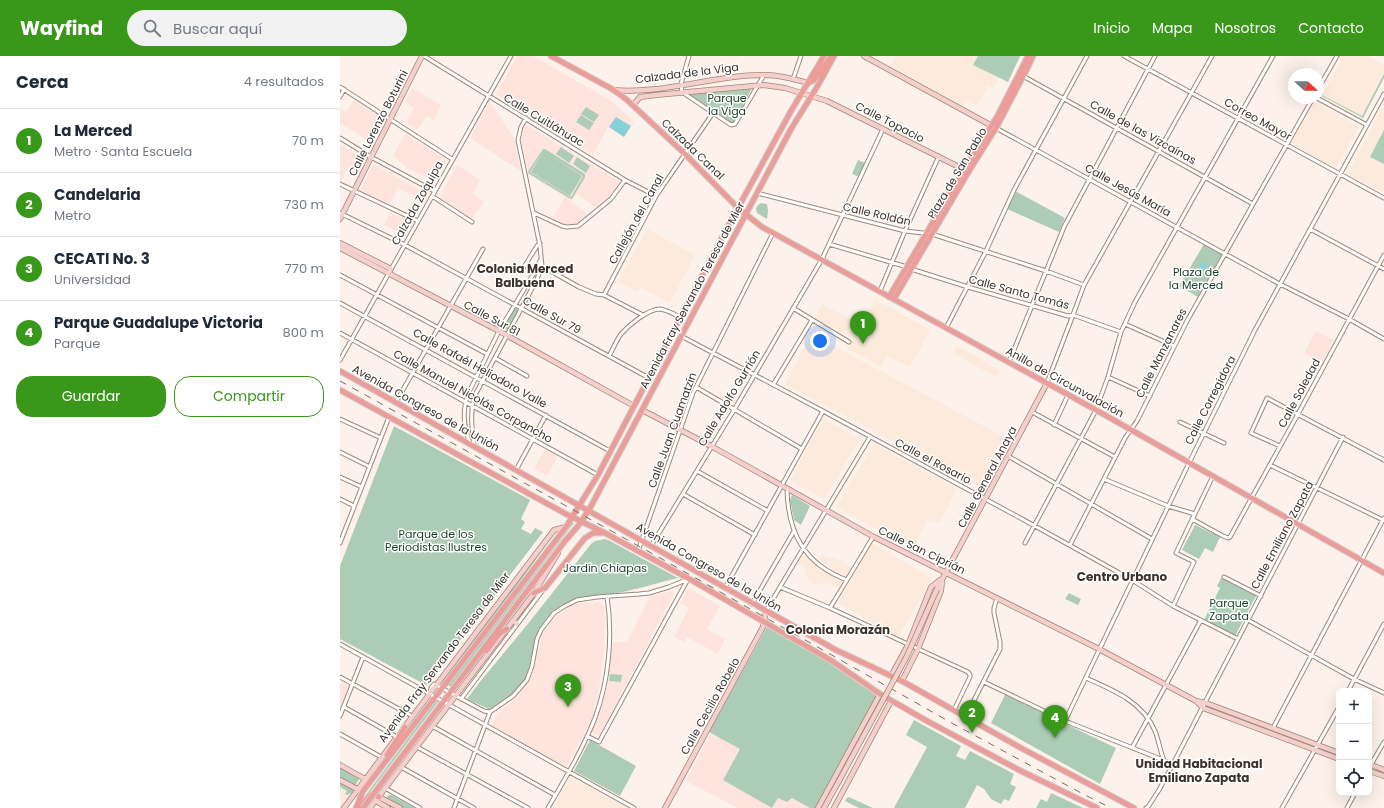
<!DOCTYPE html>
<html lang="es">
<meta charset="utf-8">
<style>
:root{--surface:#fff;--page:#f2f2f3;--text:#1f2937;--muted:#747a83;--line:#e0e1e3;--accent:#399819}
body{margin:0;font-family:Poppins,sans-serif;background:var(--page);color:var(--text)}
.controls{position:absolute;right:12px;bottom:12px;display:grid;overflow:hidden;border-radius:8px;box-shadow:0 4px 16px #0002}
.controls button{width:36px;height:36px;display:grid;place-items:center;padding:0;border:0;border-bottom:1px solid var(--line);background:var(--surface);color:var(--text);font:20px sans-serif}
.compass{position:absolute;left:948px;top:12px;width:36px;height:36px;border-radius:50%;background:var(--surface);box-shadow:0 4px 16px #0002;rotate:111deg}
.you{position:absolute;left:480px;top:285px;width:14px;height:14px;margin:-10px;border:3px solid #fff;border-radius:50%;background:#1a73e8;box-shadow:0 0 0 6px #1a73e833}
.badge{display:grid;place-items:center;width:26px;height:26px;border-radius:50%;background:var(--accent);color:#fff;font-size:13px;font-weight:700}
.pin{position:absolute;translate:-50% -33px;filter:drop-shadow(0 1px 2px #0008)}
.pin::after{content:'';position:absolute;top:21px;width:14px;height:12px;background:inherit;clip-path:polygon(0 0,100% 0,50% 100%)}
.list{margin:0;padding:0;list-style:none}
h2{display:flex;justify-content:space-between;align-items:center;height:52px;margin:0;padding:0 16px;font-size:17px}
h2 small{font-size:13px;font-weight:400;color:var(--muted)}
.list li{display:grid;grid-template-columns:26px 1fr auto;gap:12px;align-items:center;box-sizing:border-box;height:64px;padding:0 16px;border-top:1px solid var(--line)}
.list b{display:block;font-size:15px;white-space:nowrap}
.list p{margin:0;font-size:13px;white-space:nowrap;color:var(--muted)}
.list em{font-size:13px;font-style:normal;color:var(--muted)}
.actions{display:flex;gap:8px;padding:12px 16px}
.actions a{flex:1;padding:9px 0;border:1px solid var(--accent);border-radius:16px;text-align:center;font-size:14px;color:var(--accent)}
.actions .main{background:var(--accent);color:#fff}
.icon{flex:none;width:22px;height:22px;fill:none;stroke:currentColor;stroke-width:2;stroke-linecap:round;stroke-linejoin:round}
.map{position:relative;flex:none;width:1044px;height:752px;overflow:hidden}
header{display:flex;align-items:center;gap:24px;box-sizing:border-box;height:56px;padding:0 20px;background:var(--accent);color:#fff}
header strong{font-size:19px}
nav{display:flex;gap:22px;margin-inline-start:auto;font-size:14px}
.search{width:280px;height:36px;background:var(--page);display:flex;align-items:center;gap:10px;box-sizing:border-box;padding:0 14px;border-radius:22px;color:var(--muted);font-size:15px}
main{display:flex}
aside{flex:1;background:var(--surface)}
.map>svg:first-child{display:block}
</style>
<header>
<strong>Wayfind</strong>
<div class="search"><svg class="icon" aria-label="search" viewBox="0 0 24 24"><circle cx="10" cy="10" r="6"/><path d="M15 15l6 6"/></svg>Buscar aquí</div>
<nav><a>Inicio</a><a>Mapa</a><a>Nosotros</a><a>Contacto</a></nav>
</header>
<main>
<aside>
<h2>Cerca<small>4 resultados</small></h2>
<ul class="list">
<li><span class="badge">1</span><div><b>La Merced</b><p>Metro · Santa Escuela</p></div><em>70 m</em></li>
<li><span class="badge">2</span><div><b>Candelaria</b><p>Metro</p></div><em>730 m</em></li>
<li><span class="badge">3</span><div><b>CECATI No. 3</b><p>Universidad</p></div><em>770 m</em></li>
<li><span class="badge">4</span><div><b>Parque Guadalupe Victoria</b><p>Parque</p></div><em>800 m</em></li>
</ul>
<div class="actions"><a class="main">Guardar</a><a>Compartir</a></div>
</aside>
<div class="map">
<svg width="1044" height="752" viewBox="0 0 1044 752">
<rect width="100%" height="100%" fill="#fcf2eb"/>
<path fill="#fceadc" d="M556 0H644L673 16 668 26 659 21 653 32 648 29 637 50 626 44 623 50 550 10Z
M1003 0H1027L1044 9V22L1023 62 982 40Z
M974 46 1019 70 996 112 951 88Z
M1044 49V137L1008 118Z
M307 173 355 199 330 247 300 231 298 236 278 226Z
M535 243 590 274 570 311 547 300 541 311 507 292 513 282 475 262 482 248 520 268Z
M471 278 670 384 643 433 445 328Z
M617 290 660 314 656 321 613 297Z
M483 363 520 383 485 443 450 425Z
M534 388 617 433 600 466 587 464 573 494 496 451Z
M532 487 592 522 558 582 498 547Z
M464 498 483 516 504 526 499 533 488 526 485 529 480 527 478 529 470 525 468 521 463 518 466 513 458 508Z
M482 498 491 503 492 501 503 506 512 512 507 521 484 507 479 502Z
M230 721 272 744 287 752H213Z
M0 732 11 738 0 752Z"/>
<path fill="#fee4dd" d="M177 0H191L195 1 273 46 294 66 284 81 268 71 253 99 156 38Z
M72 32 101 49 94 64 87 60 77 74 66 67 74 52 65 46Z
M14 44 44 62 32 89 26 85V83L2 68 0 71V52L6 56Z
M150 46 176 85 178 102 181 115 130 82Z
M185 68 280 126 268 142 256 152 237 138 232 145 229 144 248 159 234 169 222 168 212 164 225 141 189 119 181 84Z
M65 78 107 104 95 125 70 114 53 100Z
M0 88 24 103 17 118 7 114 1 126 0 125Z
M33 108 88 138 84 146 58 132 50 148 20 135Z
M117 109 140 124 133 138 144 146 132 163 99 142Z
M50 156 71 167 65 179 44 169Z
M976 275 994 284 982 307 964 297Z
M205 393 218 400 207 420 194 413Z
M348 532 380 550 367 573 385 583 378 598 347 581 344 586 334 581 349 552 340 547Z
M333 535 334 538 259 680 252 677 260 656 268 629 272 586H287L310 540Z
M259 546 265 551 264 593 258 642 251 665 226 711 152 670 157 658 179 639 190 626 193 617 202 579 213 563 232 549 240 547Z
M0 626 9 630 0 654Z
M371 677 400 693 383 724 432 752H398L346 725Z
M438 742H452L470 752H433Z"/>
<path fill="#acccb5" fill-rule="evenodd" d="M638 0H680L668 26 633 9Z
M1044 18V22L1023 62 982 40V39L1022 60Z
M412 32 394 66 391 68 346 39 347 37Z
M246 51 259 59 254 66 241 58Z
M241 59 254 67 249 74 236 66Z
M1044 74V108L1030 101Z
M221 91 234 100 229 107 216 98Z
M203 93H205L245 118V121L232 143 229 142 188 117 189 114ZM203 95 191 116 230 140 242 120 205 96 243 120 231 141 190 116Z
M237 101 250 110 246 117 233 108Z
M518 104 525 107 519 121 512 118Z
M675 135 725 162 719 176 667 153Z
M421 147 427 148 428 155 427 163 417 157 416 153 417 150Z
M864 188 882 198 858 241 839 230Z
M174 252 179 254 168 275 163 272Z
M54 370 190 444 181 463 185 466 181 473 191 478 195 472 203 476 86 629 0 583V510Z
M452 439 470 450 461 469 454 464 450 444Z
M231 465 234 467 111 630H108Z
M855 469 880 481 873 496 865 492 859 503 842 494Z
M217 474 155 560 104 627 101 626Z
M265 483 270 485 338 522C317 527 295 534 273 538 263 539 253 539 243 541 225 545 206 558 199 575 193 586 193 599 191 611 187 630 166 644 151 654L127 643 139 627 187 569 251 488 255 485Z
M881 522 916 540 895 580 864 564 880 532 877 530Z
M729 537 741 543 738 549 725 543Z
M427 571 491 605 537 640 478 752H470L452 742 447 746 438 742 432 752 383 724 400 693 369 676Z
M270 618 282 619 281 626 269 625Z
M665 639 776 692 760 728 651 667Z
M96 645 98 646 30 736H28Z
M574 664 621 690 616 700 625 704 630 695 674 718 670 728 676 731 669 745 664 743 661 748 651 743 644 733 637 729 625 752H554L587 691 566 679Z
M250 684 296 710 280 740 234 715Z
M0 710 20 721 13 734 14 735 12 738 10 737 8 739 5 738 7 735 0 731Z
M711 737 743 752H696L701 743 707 746Z
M49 739H51L75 752H63L47 743 46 742Z
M508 741 511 742 533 752H519L505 745Z"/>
<path fill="#86d0d9" d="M276 61 291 70 284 81 269 71Z
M862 206 867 209 861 219 857 216Z"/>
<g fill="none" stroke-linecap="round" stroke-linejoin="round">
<defs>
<path id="street" d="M84 0 285 124 316 140
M349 0 341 28 342 36 391 69 395 68 424 19
M784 0 1044 142
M683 20 913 148
M453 23 461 0
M0 31 112 103
M978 33 997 0
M0 41 4 33
M977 42 1027 69
M656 72 938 227 1009 263 1044 283
M0 82 31 101 94 135
M0 128 78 165
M417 137 565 175 592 178 706 215 744 229
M92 140 132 166
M0 157 65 189 309 322
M194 157 222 170 227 171 238 170 271 143 285 124
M970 173 1044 213
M489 188 567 211
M200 209 239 231 256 238 264 239 303 259
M184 211 197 190 200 187
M571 213 628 231 728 260 733 259 781 276
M0 219 147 298
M540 235 565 175 599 100
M264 239 316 140 373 57
M0 247 270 395
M453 252 509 286
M785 268 834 290
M606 272 646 195 674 134 747 0
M0 277 258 419
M341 280 483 355 695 470 792 524 833 550 898 583
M269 300C273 293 276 285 281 278 289 269 308 253 320 253 327 254 334 258 340 261
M155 302 187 320
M0 304 171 0
M669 306 724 171 815 0
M768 321 810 340
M707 327 733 259 744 229 872 0
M433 329 472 264
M356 331 462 393
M56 346 143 193
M692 356 775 401
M0 363 41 382
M840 366 884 387
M714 369 728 339
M130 387C123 370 122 355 128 338L159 275 194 217 201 203
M134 389C132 373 130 357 134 341L197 223 202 210 200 190 178 84 181 71 186 62
M940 390 911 377 927 342 1044 404
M0 396 30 411
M668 400 812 483
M930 409 1043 464
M176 414 206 359
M357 415 428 455
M0 421 22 431
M764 423 828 450 855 458
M447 433C448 477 464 508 507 524
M343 438 415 479
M0 443 14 450
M852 463 883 480 888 482 890 481 958 358 1044 199
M0 487 49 361
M685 487 756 354 768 321 781 276 795 246 933 0
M730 489 785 382 797 365 847 265 973 42
M311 490 394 354 482 203 543 73
M298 495 353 337 433 177
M884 521 921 540
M440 531 490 552 628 616 630 619V621L614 654
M385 532 483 355
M412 548 454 475
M833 550 854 506 836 497 873 420
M490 552 533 481
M426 555 440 531 530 381
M908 564 1014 623 1044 637
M0 588 294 752
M0 621 72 660
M746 622C773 634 803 646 815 675 819 685 820 695 824 704
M644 626 725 665 833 708
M1008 635 1044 568
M90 637 91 632 94 628 144 655 150 656
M121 643 203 534
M4 651 57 681
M0 660 23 601
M626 660 660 593V586L654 557V552L657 542
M725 665 849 407 915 274 1044 38
M92 670 215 739
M933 672 1044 462
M0 678 41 701
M247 680 259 686 348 523
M77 691 188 752
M792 692 861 564
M61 711 134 752
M1029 712 1044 686
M45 732 80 752
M114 752 150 656 173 640 187 624 192 610 197 583 201 574 214 557 225 550 237 544 257 541 299 538 309 537 329 531 348 523
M208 752C225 723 243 693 255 662 269 624 273 580 267 540
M806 752 808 751 819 734 833 708 1003 381
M942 752 999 651
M1007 752 1015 737"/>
<path id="secondary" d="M524 0 654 71
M273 34C323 39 376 18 426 19 440 19 454 23 468 27
M293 49 300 41 316 39 424 29 445 32 487 45 627 115
M0 163 82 0
M0 187 51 213
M0 192 159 275 294 350
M302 354 371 390 534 481 759 593 856 645 863 652 999 703
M597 533 707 327
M173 564 177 568
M551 620 568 589 591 531 600 524
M562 625 578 593 601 535 602 525
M856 645 866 647 999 697
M63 673 214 474 226 471
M1029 708 1044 714
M0 709 25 723
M1029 715 1044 720
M0 724 17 733
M39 741 60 752
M36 745 48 752
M4 752 54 685
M30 752 194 537 218 497
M325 752 423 571 426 555
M478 752 540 638
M484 752 499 725
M494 752 551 645"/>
<path id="primary" d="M211 0 272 33 286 43 344 97 398 152 422 171 756 354 1044 517
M468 27 474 24 490 2
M549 241 624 113 658 59 688 0
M554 243 629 115 656 72 687 13 693 0
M0 315 496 594 562 625 681 692 794 752
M0 334 226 458 265 477 353 525 492 605 540 638 587 665 679 714 757 752
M194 537 205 532 245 482 253 477H262
M146 595 160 577 167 573
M47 699 65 671
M56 708 225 485 238 470 249 454 451 73 477 31 494 0
M16 752 23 735 226 471 258 419 387 172 451 55 484 0
M19 752 30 739 34 738 39 741"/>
</defs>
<use href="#street" stroke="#9e8878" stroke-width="5"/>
<use href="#secondary" stroke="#9e8878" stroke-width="6"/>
<use href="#primary" stroke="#d4d2d0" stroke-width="7"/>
<use href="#street" stroke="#fff" stroke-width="3"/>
<use href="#secondary" stroke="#f5cfcc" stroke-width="4.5"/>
<use href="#primary" stroke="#eb9e99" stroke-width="5"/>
<path stroke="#766d66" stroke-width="1" stroke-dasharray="7 7" stroke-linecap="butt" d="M0 325 322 503 610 666 743 738 771 752"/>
<defs>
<path id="secondary-bridge" d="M499 725 567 600 597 533"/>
<path id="primary-bridge" d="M23 752 56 708"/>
</defs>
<use href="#secondary-bridge" stroke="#9e8878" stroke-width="6" stroke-linecap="butt"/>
<use href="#primary-bridge" stroke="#d4d2d0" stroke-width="7" stroke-linecap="butt"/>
<use href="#secondary-bridge" stroke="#f5cfcc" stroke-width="4.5"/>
<use href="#primary-bridge" stroke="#eb9e99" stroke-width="5"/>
</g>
<g text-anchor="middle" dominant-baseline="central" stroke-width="3" stroke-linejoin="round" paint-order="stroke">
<g font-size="11" fill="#3a312a" stroke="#fff">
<text transform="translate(347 17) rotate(-7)">Calzada de la Viga</text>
<text transform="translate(918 63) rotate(29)">Correo Mayor</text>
<text transform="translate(204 64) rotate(31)">Calle Cuitláhuac</text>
<text transform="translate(550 66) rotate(27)">Calle Topacio</text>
<text transform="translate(38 67) rotate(-63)">Calle Lorenzo Boturini</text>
<text transform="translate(803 76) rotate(29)">Calle de las Vizcaínas</text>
<text transform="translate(353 93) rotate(44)">Calzada Canal</text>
<text transform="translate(617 117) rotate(-59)">Plaza de San Pablo</text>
<text transform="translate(788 134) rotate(29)">Calle Jesús María</text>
<text transform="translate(77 147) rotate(-61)">Calzada Zoquipa</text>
<text transform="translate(537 158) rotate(13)">Calle Roldán</text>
<text transform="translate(296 163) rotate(-61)">Callejón del Canal</text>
<text transform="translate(679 236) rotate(15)">Calle Santo Tomás</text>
<text transform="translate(352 239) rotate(-62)">Avenida Fray Servando Teresa de Mier</text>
<text transform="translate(212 259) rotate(29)">Calle Sur 79</text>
<text transform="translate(152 262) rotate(28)">Calle Sur 81</text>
<text transform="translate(821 297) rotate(-63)">Calle Manzanares</text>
<text transform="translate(140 312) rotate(29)">Calle Rafaél Heliodoro Valle</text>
<text transform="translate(725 326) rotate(29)">Anillo de Circunvalación</text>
<text transform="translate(959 337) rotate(-62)">Calle Soledad</text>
<text transform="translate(133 340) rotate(29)">Calle Manuel Nicolás Corpancho</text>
<text transform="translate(389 342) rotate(-59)">Calle Adolfo Gurrión</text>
<text transform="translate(870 344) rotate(-63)">Calle Corregidora</text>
<text transform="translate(86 352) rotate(29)">Avenida Congreso de la Unión</text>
<text transform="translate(332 374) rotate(-70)">Calle Juan Cuamatzín</text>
<text transform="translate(593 405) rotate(28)">Calle el Rosario</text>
<text transform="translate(647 421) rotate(-62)">Calle General Anaya</text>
<text transform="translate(942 479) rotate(-62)">Calle Emiliano Zapata</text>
<text transform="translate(582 494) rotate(26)">Calle San Ciprián</text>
<text transform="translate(369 511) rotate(30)">Avenida Congreso de la Unión</text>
<text transform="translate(104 601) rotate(-53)">Avenida Fray Servando Teresa de Mier</text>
<text transform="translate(370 650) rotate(-61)">Calle Cecilio Robelo</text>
</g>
<g font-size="11" fill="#153e26" stroke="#fff">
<text x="387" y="42">Parque<tspan x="387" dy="13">la Viga</tspan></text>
<text x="856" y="216">Plaza de<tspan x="856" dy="13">la Merced</tspan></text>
<text x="96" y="478">Parque de los<tspan x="96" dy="13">Periodistas Ilustres</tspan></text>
<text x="265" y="512">Jardín Chiapas</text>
<text x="889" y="547">Parque<tspan x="889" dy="13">Zapata</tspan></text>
</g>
<g font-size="12" font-weight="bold" fill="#3a312a" stroke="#fff">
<text x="185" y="212">Colonia Merced<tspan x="185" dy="14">Balbuena</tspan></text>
<text x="782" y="520">Centro Urbano</text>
<text x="498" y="573">Colonia Morazán</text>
<text x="859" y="707">Unidad Habitacional<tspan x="859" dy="14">Emiliano Zapata</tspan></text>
</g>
</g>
</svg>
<div class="controls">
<button>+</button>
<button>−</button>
<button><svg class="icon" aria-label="locate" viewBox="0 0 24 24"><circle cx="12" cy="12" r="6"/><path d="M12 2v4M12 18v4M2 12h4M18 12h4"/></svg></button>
</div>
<svg class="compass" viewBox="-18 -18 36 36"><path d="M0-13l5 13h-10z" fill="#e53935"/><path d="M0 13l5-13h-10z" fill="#747a83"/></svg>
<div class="you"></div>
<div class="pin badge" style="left:523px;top:288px">1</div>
<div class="pin badge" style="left:632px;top:677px">2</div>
<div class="pin badge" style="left:228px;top:651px">3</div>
<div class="pin badge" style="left:715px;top:682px">4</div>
</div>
</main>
